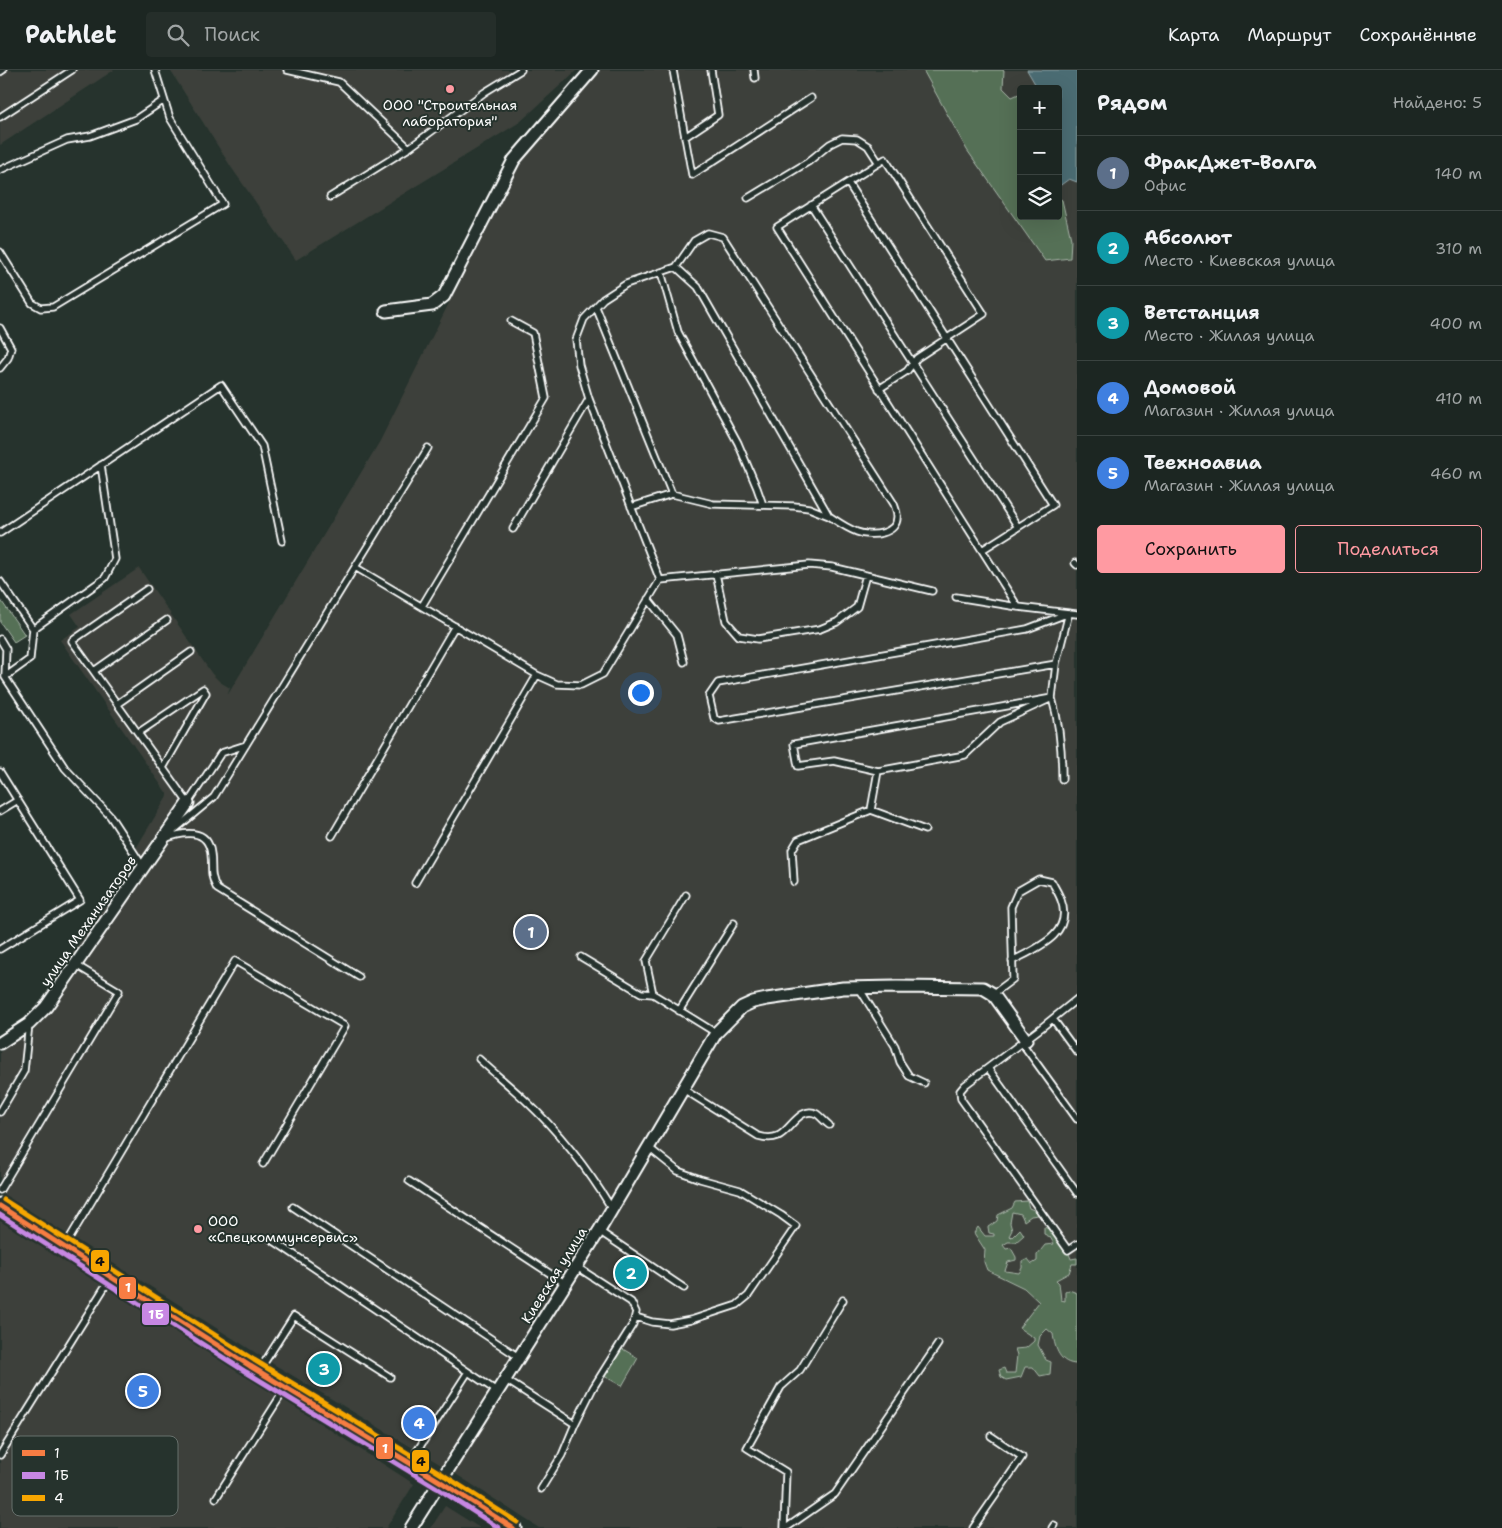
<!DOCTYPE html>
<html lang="ru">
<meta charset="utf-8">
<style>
:root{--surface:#1c2622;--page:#252e2a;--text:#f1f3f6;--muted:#a0a5a5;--line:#3a4340;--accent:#ff9aa2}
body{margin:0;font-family:"Shantell Sans",sans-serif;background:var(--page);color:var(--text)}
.controls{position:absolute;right:15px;top:15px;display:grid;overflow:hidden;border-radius:5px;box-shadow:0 5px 20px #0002}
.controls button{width:45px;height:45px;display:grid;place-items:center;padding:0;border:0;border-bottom:1px solid var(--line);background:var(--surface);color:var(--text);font:25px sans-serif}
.you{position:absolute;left:640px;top:622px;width:18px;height:18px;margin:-12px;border:4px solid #fff;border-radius:50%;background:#1a73e8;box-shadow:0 0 0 8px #1a73e833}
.badge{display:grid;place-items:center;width:32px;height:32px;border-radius:50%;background:var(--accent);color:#fff;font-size:16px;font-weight:700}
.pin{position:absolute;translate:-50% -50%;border:2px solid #fff;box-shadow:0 1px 5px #0006}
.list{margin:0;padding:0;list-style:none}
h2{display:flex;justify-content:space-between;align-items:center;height:65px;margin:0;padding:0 20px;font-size:21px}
h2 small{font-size:16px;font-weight:400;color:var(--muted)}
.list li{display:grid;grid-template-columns:32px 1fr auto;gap:15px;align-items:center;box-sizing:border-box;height:75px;padding:0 20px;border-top:1px solid var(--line)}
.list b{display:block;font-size:19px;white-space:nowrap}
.list p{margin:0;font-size:16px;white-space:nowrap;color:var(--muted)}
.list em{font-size:16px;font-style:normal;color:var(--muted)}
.actions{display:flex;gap:10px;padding:15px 20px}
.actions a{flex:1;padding:11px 0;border:1px solid var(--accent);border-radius:5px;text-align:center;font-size:18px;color:var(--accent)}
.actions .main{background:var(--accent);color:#111}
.icon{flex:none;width:28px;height:28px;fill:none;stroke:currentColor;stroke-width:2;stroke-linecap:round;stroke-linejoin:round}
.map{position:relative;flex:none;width:1077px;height:1458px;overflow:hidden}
header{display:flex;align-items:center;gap:30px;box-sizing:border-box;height:70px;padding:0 25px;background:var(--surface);border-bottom:1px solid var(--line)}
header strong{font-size:24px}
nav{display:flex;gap:28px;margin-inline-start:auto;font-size:18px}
.search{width:350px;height:45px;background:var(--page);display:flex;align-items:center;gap:12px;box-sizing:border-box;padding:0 18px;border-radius:5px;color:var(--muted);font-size:19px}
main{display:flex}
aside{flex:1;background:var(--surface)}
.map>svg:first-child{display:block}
</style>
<header>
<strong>Pathlet</strong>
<div class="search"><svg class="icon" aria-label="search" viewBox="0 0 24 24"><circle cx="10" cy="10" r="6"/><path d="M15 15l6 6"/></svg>Поиск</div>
<nav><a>Карта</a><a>Маршрут</a><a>Сохранённые</a></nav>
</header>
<main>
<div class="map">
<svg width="1077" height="1458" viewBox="0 0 1077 1458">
<rect width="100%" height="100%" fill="#26332d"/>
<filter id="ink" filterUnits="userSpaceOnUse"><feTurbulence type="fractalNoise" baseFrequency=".02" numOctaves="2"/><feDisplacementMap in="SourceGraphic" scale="10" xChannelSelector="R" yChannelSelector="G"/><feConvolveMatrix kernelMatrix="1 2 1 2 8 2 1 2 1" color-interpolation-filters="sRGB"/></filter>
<g filter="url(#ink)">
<path fill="#3c413b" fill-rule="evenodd" d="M0 0H114L0 75Z
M170 0H577L520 52 296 190 231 97Z
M600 0H1077V1458H539L448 1399 275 1295 0 1122V982L23 966 168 725 60 570 80 557 71 544 139 498 212 604 220 612 230 618 227 626 380 371 520 91ZM1021 19H1058V146H1021Z
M0 1151 273 1323 414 1414 386 1458H0Z
M445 1436 480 1458H431Z"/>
<path fill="#546f56" stroke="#aab7aa" d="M923 0H1004L1003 18 1012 27 1021 23V146H1058V128L1062 130 1071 169 1070 188 1045 191 967 80Z
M0 529 25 565 14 572 0 552Z
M1027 1131 1029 1138 1038 1142V1145L1031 1146 1024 1151 1021 1144 1012 1142 1010 1153 1012 1160 1009 1166 1012 1167 1020 1159 1024 1165 1016 1172H1008L1003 1175 1006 1179 1011 1178 1016 1187V1190L1008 1192 1005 1201 1019 1203 1022 1198V1192L1028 1189 1032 1194 1037 1191V1185L1045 1175 1054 1174 1050 1167 1044 1164V1157L1051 1160 1064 1179 1068 1181 1071 1189 1077 1188V1194H1072L1069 1203 1056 1210 1059 1213 1061 1230 1065 1231V1222L1069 1220 1077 1223V1294C1060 1294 1055 1279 1053 1264L1047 1259 1040 1266 1038 1275 1046 1290 1051 1292 1050 1304 1040 1306 1033 1297H1025L1021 1307 1006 1310 1001 1307 999 1300 1004 1298 1006 1303H1015L1017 1285 1015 1279 1026 1278 1034 1271V1268L1019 1258 1039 1232 1024 1218 987 1200 984 1192 985 1180 974 1163 978 1157 985 1166H994V1164L989 1163 988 1157 997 1151 998 1145 1012 1138 1015 1132Z
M621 1278 638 1288 622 1316 604 1306Z"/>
<path fill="#4c6c73" stroke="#94a7ab" d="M1027 0H1077V112L1069 109 1058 117V19H1038Z"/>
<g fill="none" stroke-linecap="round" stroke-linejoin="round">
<defs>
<path id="lane" d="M287 0 339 12 409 78
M673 0 685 67 718 45 711 0
M754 0 755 8
M0 2 3 0
M0 47 72 0
M685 67 692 105 811 28
M0 100 67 70 90 66 136 49 164 30
M848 113 1053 435 982 480
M330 127 409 78 485 22 521 0
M748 128 808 92 830 74 842 68 857 69 868 76 879 93
M811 135 1018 457
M0 182 32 233 41 238 53 237 223 134 170 48 155 0
M676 197 698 217 829 446C838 452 846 458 857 462 870 467 899 465 897 445 897 442 895 437 894 434L723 167 708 163 694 171 676 197 626 214 603 229 584 249 576 270 579 295 589 329 660 510 809 495 832 497 932 521
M661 202 678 262 738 373 757 418 763 435
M596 237 672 424
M0 258 11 278 8 288 0 298
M879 319 907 301 917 288 984 244 885 89 777 157 1018 537
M631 437 672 424 713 434 794 436 809 438 829 446
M513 459 589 329
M0 463 221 315 262 376 282 471
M1075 493 1077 495
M355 497 537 605 415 813
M716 504 726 551 739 566 758 569 820 559 837 552 857 537 866 505
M0 511 33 559 30 589 5 607
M147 519 72 571 188 733 221 683 246 675
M956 527 1018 537 1077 544
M648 529 677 565 684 592
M422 536 546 328 533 263 511 251
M1069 543 1056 594 719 651 714 648 709 626 718 613 1027 559Z
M33 559 105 508 115 489 101 395
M0 569 6 579 5 607 65 698 110 746 144 798
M1056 594 1052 628 1000 652 965 685 878 701 834 691 798 696 794 674 1052 628C1060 655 1062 681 1062 709
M94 601 167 550
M537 605 557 614 581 615 603 604 660 510
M117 634 191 582
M138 663 203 619 206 623 163 698
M878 701 871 740 925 760
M0 702 80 830 0 879
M0 741 18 730
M172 762 214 727 428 378
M332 766 455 556
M164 769C183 762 208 757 211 784 213 799 209 804 217 819L359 907
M794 812 792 780 798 770 871 740
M686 825 646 891 653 924 716 963
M581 887 641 923 653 924
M859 918 895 976 900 992 909 1006 924 1013
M993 924 1013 909 1011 837 1018 821 1039 809 1052 812C1055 818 1059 824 1061 830 1074 864 1037 878 1012 891
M1077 929 1041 958 965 1015 960 1021 961 1029 1068 1180 1077 1174
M679 941 734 853
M1053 949 1077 982
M1022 973 1077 1049
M479 989C494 1003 510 1016 525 1030 559 1062 588 1099 612 1139
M988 998 1077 1123
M683 1019 758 1066C765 1068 771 1069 778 1066 790 1061 800 1035 817 1044 821 1047 825 1052 829 1055
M0 1042 24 1001 29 954
M409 1111 566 1214
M0 1120 119 921 76 895
M293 1137 520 1288
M599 1161 684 1218
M271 1169 498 1322
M65 1176 235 891 345 956 263 1094
M636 1247 652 1252 670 1254 691 1250 737 1235 748 1226 796 1156 781 1145 740 1120 700 1109 678 1101 648 1077
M259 1301 294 1246 390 1307
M506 1310 575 1354 593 1318 633 1254 636 1242 631 1232 577 1197
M0 1385 111 1207
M410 1392 468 1302
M541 1419 562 1385 575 1354
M216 1428 285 1319
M784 1458 786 1402 747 1378 781 1317 800 1300 843 1230
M786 1458 835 1424 938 1274
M973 1458 1022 1387 991 1366
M1052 1458 1054 1455"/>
<path id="street" d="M386 241 432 235 444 226 514 90 592 0
M0 973 29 954 46 937 188 733
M411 1458 599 1161 716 963 742 937 753 932 767 929 843 918 897 917 983 918 993 924 1026 970"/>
<path id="secondary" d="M0 1136 250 1296 441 1412 513 1458"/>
</defs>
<use href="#lane" stroke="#fff" stroke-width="9"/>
<use href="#street" stroke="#fff" stroke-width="15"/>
<use href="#secondary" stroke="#fff" stroke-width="19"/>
<use href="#lane" stroke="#26332d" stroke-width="5.5"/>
<use href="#street" stroke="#26332d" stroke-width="11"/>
<use href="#secondary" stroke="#26332d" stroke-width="15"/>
<defs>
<path id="bus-1" d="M0 1136 250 1296 441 1412 513 1458"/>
<path id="bus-2" d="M0 1145 246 1302 437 1418 499 1458"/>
<path id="bus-3" d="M4 1130 254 1290 445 1406 517 1452"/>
</defs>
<use href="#bus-1" stroke="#26332d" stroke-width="9"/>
<use href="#bus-2" stroke="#26332d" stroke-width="9"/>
<use href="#bus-3" stroke="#26332d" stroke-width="9"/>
<use href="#bus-1" stroke="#f77d43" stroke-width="5"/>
<use href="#bus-2" stroke="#c787e3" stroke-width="5"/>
<use href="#bus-3" stroke="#f7a600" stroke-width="5"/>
</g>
</g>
<g fill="#ff9aa2" stroke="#26332d" stroke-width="2">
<circle cx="450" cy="19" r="5"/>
<circle cx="198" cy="1159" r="5"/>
</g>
<g text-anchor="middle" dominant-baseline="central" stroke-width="4" stroke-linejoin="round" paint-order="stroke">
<g font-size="14" fill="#fff" stroke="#26332d">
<text x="450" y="35">ООО "Строительная<tspan x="450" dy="16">лаборатория"</tspan></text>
<text x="208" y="1151" text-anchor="start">ООО<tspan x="208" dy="16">«Спецкоммунсервис»</tspan></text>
</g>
<g font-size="14" fill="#fff" stroke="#26332d">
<text transform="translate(88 851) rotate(-55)">улица Механизаторов</text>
<text transform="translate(554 1205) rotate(-58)">Киевская улица</text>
</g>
</g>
<rect x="12" y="1366" width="166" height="80" rx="8" fill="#26332d" stroke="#67706c" stroke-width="1"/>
<rect x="22" y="1380" width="23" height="6" fill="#f77d43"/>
<rect x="22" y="1402" width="23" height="7" fill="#c787e3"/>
<rect x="22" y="1425" width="23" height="6" fill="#f7a600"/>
<g font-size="14" fill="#fff">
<text x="54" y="1388">1</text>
<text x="54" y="1410">1Б</text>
<text x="54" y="1433">4</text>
</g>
<g stroke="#26332d" stroke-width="2">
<rect x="90" y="1179" width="20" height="24" rx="5" fill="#f7a600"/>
<rect x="118" y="1206" width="19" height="24" rx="5" fill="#f77d43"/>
<rect x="141" y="1232" width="29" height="24" rx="5" fill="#c787e3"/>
<rect x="375" y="1366" width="19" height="24" rx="5" fill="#f77d43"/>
<rect x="411" y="1379" width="19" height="24" rx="5" fill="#f7a600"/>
</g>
<g font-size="14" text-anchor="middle" font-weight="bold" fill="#fff">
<text x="128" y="1222">1</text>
<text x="156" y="1249">1Б</text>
<text x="385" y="1383">1</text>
</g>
<g font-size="14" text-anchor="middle" font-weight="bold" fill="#111">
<text x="100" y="1196">4</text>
<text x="421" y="1396">4</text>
</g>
</svg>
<div class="controls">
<button>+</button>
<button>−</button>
<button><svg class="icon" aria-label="layers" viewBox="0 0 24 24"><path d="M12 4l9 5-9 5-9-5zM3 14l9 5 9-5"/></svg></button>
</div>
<div class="you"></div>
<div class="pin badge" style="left:531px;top:862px;background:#5c6f8a">1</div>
<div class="pin badge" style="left:631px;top:1203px;background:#0f9aa8">2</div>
<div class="pin badge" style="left:324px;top:1299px;background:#0f9aa8">3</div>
<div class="pin badge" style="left:419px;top:1353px;background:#3f7fe0">4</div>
<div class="pin badge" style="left:143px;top:1321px;background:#3f7fe0">5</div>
</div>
<aside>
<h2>Рядом<small>Найдено: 5</small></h2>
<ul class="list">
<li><span class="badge" style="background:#5c6f8a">1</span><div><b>ФракДжет-Волга</b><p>Офис</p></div><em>140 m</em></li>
<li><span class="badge" style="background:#0f9aa8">2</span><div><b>Абсолют</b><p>Место · Киевская улица</p></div><em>310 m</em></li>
<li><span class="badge" style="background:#0f9aa8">3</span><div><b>Ветстанция</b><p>Место · Жилая улица</p></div><em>400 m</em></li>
<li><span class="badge" style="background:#3f7fe0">4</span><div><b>Домовой</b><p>Магазин · Жилая улица</p></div><em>410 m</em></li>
<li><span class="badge" style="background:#3f7fe0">5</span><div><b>Теехноавиа</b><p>Магазин · Жилая улица</p></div><em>460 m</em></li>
</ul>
<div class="actions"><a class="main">Сохранить</a><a>Поделиться</a></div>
</aside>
</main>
